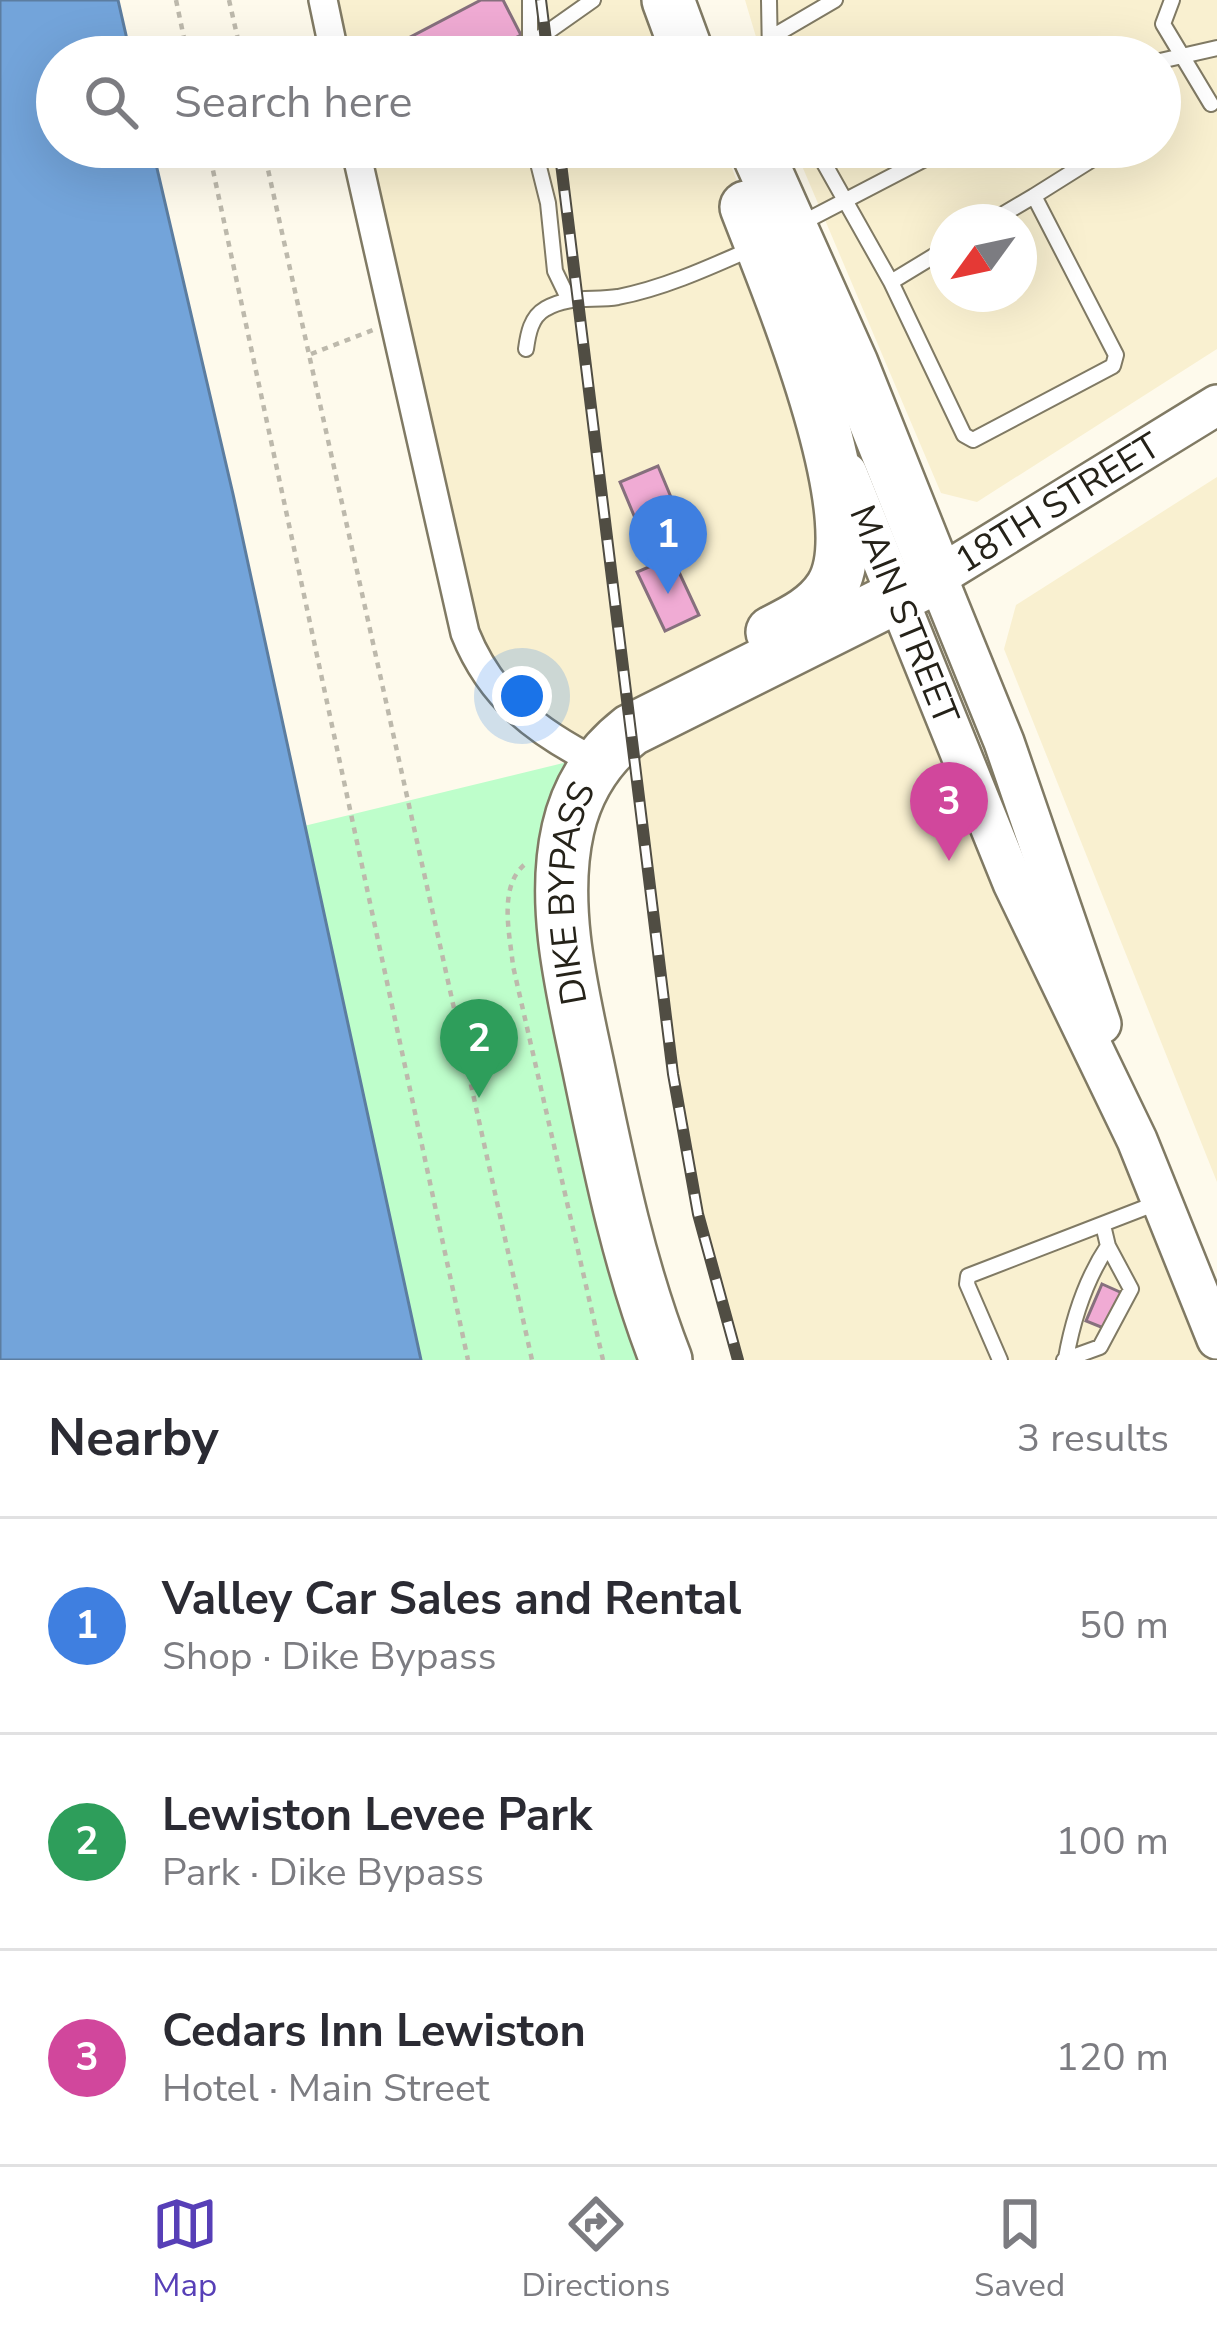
<!DOCTYPE html>
<meta charset="utf-8">
<style>
:root{--surface:#fff;--page:#f7f7f7;--text:#2b2b33;--muted:#7c7c81;--line:#e1e1e2;--accent:#573fb7}
body{margin:0;font-family:"Nunito Sans",sans-serif;background:var(--page);color:var(--text)}
.compass{position:absolute;left:929px;top:204px;width:108px;height:108px;border-radius:50%;background:var(--surface);box-shadow:0 12px 48px #0002;rotate:237deg}
.you{position:absolute;left:522px;top:696px;width:42px;height:42px;margin:-30px;border:9px solid #fff;border-radius:50%;background:#1a73e8;box-shadow:0 0 0 18px #1a73e833}
.badge{display:grid;place-items:center;width:78px;height:78px;border-radius:50%;background:var(--accent);color:#fff;font-size:39px;font-weight:700}
.pin{position:absolute;translate:-50% -99px;filter:drop-shadow(0 3px 6px #0008)}
.pin::after{content:'';position:absolute;top:63px;width:42px;height:36px;background:inherit;clip-path:polygon(0 0,100% 0,50% 100%)}
.list{margin:0;padding:0;list-style:none}
h2{display:flex;justify-content:space-between;align-items:center;height:156px;margin:0;padding:0 48px;font-size:51px}
h2 small{font-size:39px;font-weight:400;color:var(--muted)}
.list li{display:grid;grid-template-columns:78px 1fr auto;gap:36px;align-items:center;box-sizing:border-box;height:216px;padding:0 48px;border-top:3px solid var(--line)}
.list b{display:block;font-size:45px;white-space:nowrap}
.list p{margin:0;font-size:39px;white-space:nowrap;color:var(--muted)}
.list em{font-size:39px;font-style:normal;color:var(--muted)}
.icon{flex:none;width:66px;height:66px;fill:none;stroke:currentColor;stroke-width:2;stroke-linecap:round;stroke-linejoin:round}
.map{position:relative;flex:none;width:1217px;height:1360px;overflow:hidden}
.search{position:absolute;background:var(--surface);box-shadow:0 12px 48px #0002;left:36px;right:36px;top:36px;height:132px;display:flex;align-items:center;gap:30px;box-sizing:border-box;padding:0 42px;border-radius:66px;color:var(--muted);font-size:45px}
.sheet{height:804px;background:var(--surface)}
nav{display:flex;justify-content:space-around;align-items:center;box-sizing:border-box;height:168px;border-top:3px solid var(--line);background:var(--surface);font-size:33px;color:var(--muted)}
nav a{display:grid;justify-items:center;gap:6px}
nav .on{color:var(--accent)}
.map>svg:first-child{display:block}
</style>
<div class="map">
<svg width="1217" height="1360" viewBox="0 0 1217 1360">
<rect width="100%" height="100%" fill="#fefaec"/>
<path fill="#f9f0d0" fill-rule="evenodd" d="M324 0H668L689 57H337Z
M745 0H1217V349L977 502 941 493 794 147H1160V57H762ZM947 222H1019V294H947Z
M357 147H724L761 245 1217 1339V1360H739L714 1276 685 1148 631 732 598 763 484 674Z
M1217 477V1182L1004 649 1016 605Z"/>
<path fill="#befecb" d="M588 757 568 827 666 1360H421L304 826Z"/>
<path fill="#73a4da" stroke="#5c7da0" stroke-width="3" d="M0 0H118L131 57H57V147H152L233 494 421 1360H0Z"/>
<path fill="#f0abd4" stroke="#86707d" stroke-width="3" d="M481 0H503L521 35 477 57H409L401 42Z
M658 466 678 514 640 530 620 482Z
M672 557 699 615 665 631 637 572Z
M1102 1284 1122 1293 1106 1329 1086 1321Z"/>
<g fill="none" stroke-linecap="round" stroke-linejoin="round">
<defs>
<path id="lane" d="M530 0V57
M769 0 770 57
M1172 0 1163 24 1211 104
M770 38 835 0
M532 43 593 0
M1160 61 1217 48
M534 147 548 203 555 271 569 300
M815 147 891 282 964 435 973 440 1113 366 1116 355 1034 196 990 222
M1034 196 1112 147
M800 224 948 147
M891 282 947 248
M526 349C528 334 531 317 545 309 568 295 593 301 618 297 664 288 708 268 751 249
M1066 1358C1073 1319 1086 1279 1108 1246
M1000 1360 967 1284 968 1276 1157 1203
M1064 1360 1100 1347 1131 1289 1108 1246 1103 1225"/>
<path id="street" d="M323 0 335 57
M355 147 465 633C491 698 537 732 598 763"/>
<g id="secondary">
<path id="s1" d="M847 473 1013 883 1137 1140 1217 1339"/>
<path id="s2" d="M1101 1024 1004 742 937 577 1217 405"/>
</g>
<g id="highway">
<path d="M668 0 689 57"/>
<path d="M746 207C775 283 875 518 831 588 817 610 794 621 772 632"/>
<path id="s3" d="M666 1360C630 1268 610 1171 590 1075 574 998 550 908 568 829 577 789 599 755 631 730L937 577 852 364 755 147"/>
</g>
</defs>
<use href="#lane" stroke="#807a64" stroke-width="18"/>
<use href="#street" stroke="#807a64" stroke-width="32"/>
<use href="#secondary" stroke="#807a64" stroke-width="44"/>
<use href="#highway" stroke="#807a64" stroke-width="56"/>
<path stroke="#bdb9ac" stroke-width="4.5" stroke-dasharray="6 6" stroke-linecap="butt" d="M176 0 188 57
M229 0 242 57
M208 147 468 1360
M263 147 532 1360
M311 354 373 330
M524 865C498 888 510 935 513 966L603 1360"/>
<use href="#lane" stroke="#fff" stroke-width="14"/>
<use href="#street" stroke="#fff" stroke-width="27"/>
<use href="#secondary" stroke="#fff" stroke-width="39"/>
<use href="#highway" stroke="#fff" stroke-width="51"/>
<defs>
<path id="rail" d="M541 0 548 57
M559 147 673 1074 698 1214 738 1360"/>
</defs>
<use href="#rail" stroke="#504d43" stroke-width="12"/>
<use href="#rail" stroke="#fff" stroke-width="8" stroke-dasharray="22" stroke-linecap="butt"/>
</g>
<g text-anchor="middle" dominant-baseline="central" stroke-width="10" stroke-linejoin="round" paint-order="stroke">
<g font-size="36" fill="#252219" stroke="#fff">
<text stroke="none"><textPath href="#s2" startOffset="618">18TH STREET</textPath></text>
<text stroke="none"><textPath href="#s1" startOffset="153">MAIN STREET</textPath></text>
<text stroke="none"><textPath href="#s3" startOffset="480">DIKE BYPASS</textPath></text>
</g>
</g>
</svg>
<svg class="compass" viewBox="-18 -18 36 36"><path d="M0-13l5 13h-10z" fill="#e53935"/><path d="M0 13l5-13h-10z" fill="#7c7c81"/></svg>
<div class="you"></div>
<div class="pin badge" style="left:668px;top:594px;background:#3f7fe0">1</div>
<div class="pin badge" style="left:479px;top:1098px;background:#2e9e5b">2</div>
<div class="pin badge" style="left:949px;top:861px;background:#d1479c">3</div>
<div class="search"><svg class="icon" aria-label="search" viewBox="0 0 24 24"><circle cx="10" cy="10" r="6"/><path d="M15 15l6 6"/></svg>Search here</div>
</div>
<section class="sheet">
<h2>Nearby<small>3 results</small></h2>
<ul class="list">
<li><span class="badge" style="background:#3f7fe0">1</span><div><b>Valley Car Sales and Rental</b><p>Shop · Dike Bypass</p></div><em>50 m</em></li>
<li><span class="badge" style="background:#2e9e5b">2</span><div><b>Lewiston Levee Park</b><p>Park · Dike Bypass</p></div><em>100 m</em></li>
<li><span class="badge" style="background:#d1479c">3</span><div><b>Cedars Inn Lewiston</b><p>Hotel · Main Street</p></div><em>120 m</em></li>
</ul>
</section>
<nav>
<a class="on"><svg class="icon" aria-label="map" viewBox="0 0 24 24"><path d="M3 6l6-2 6 2 6-2v14l-6 2-6-2-6 2zM9 4v14M15 6v14"/></svg>Map</a>
<a><svg class="icon" aria-label="directions" viewBox="0 0 24 24"><path d="M12 3l9 9-9 9-9-9zM9 14v-3h6M13 9l2 2-2 2"/></svg>Directions</a>
<a><svg class="icon" aria-label="saved" viewBox="0 0 24 24"><path d="M7 4h10v16l-5-4-5 4z"/></svg>Saved</a>
</nav>
